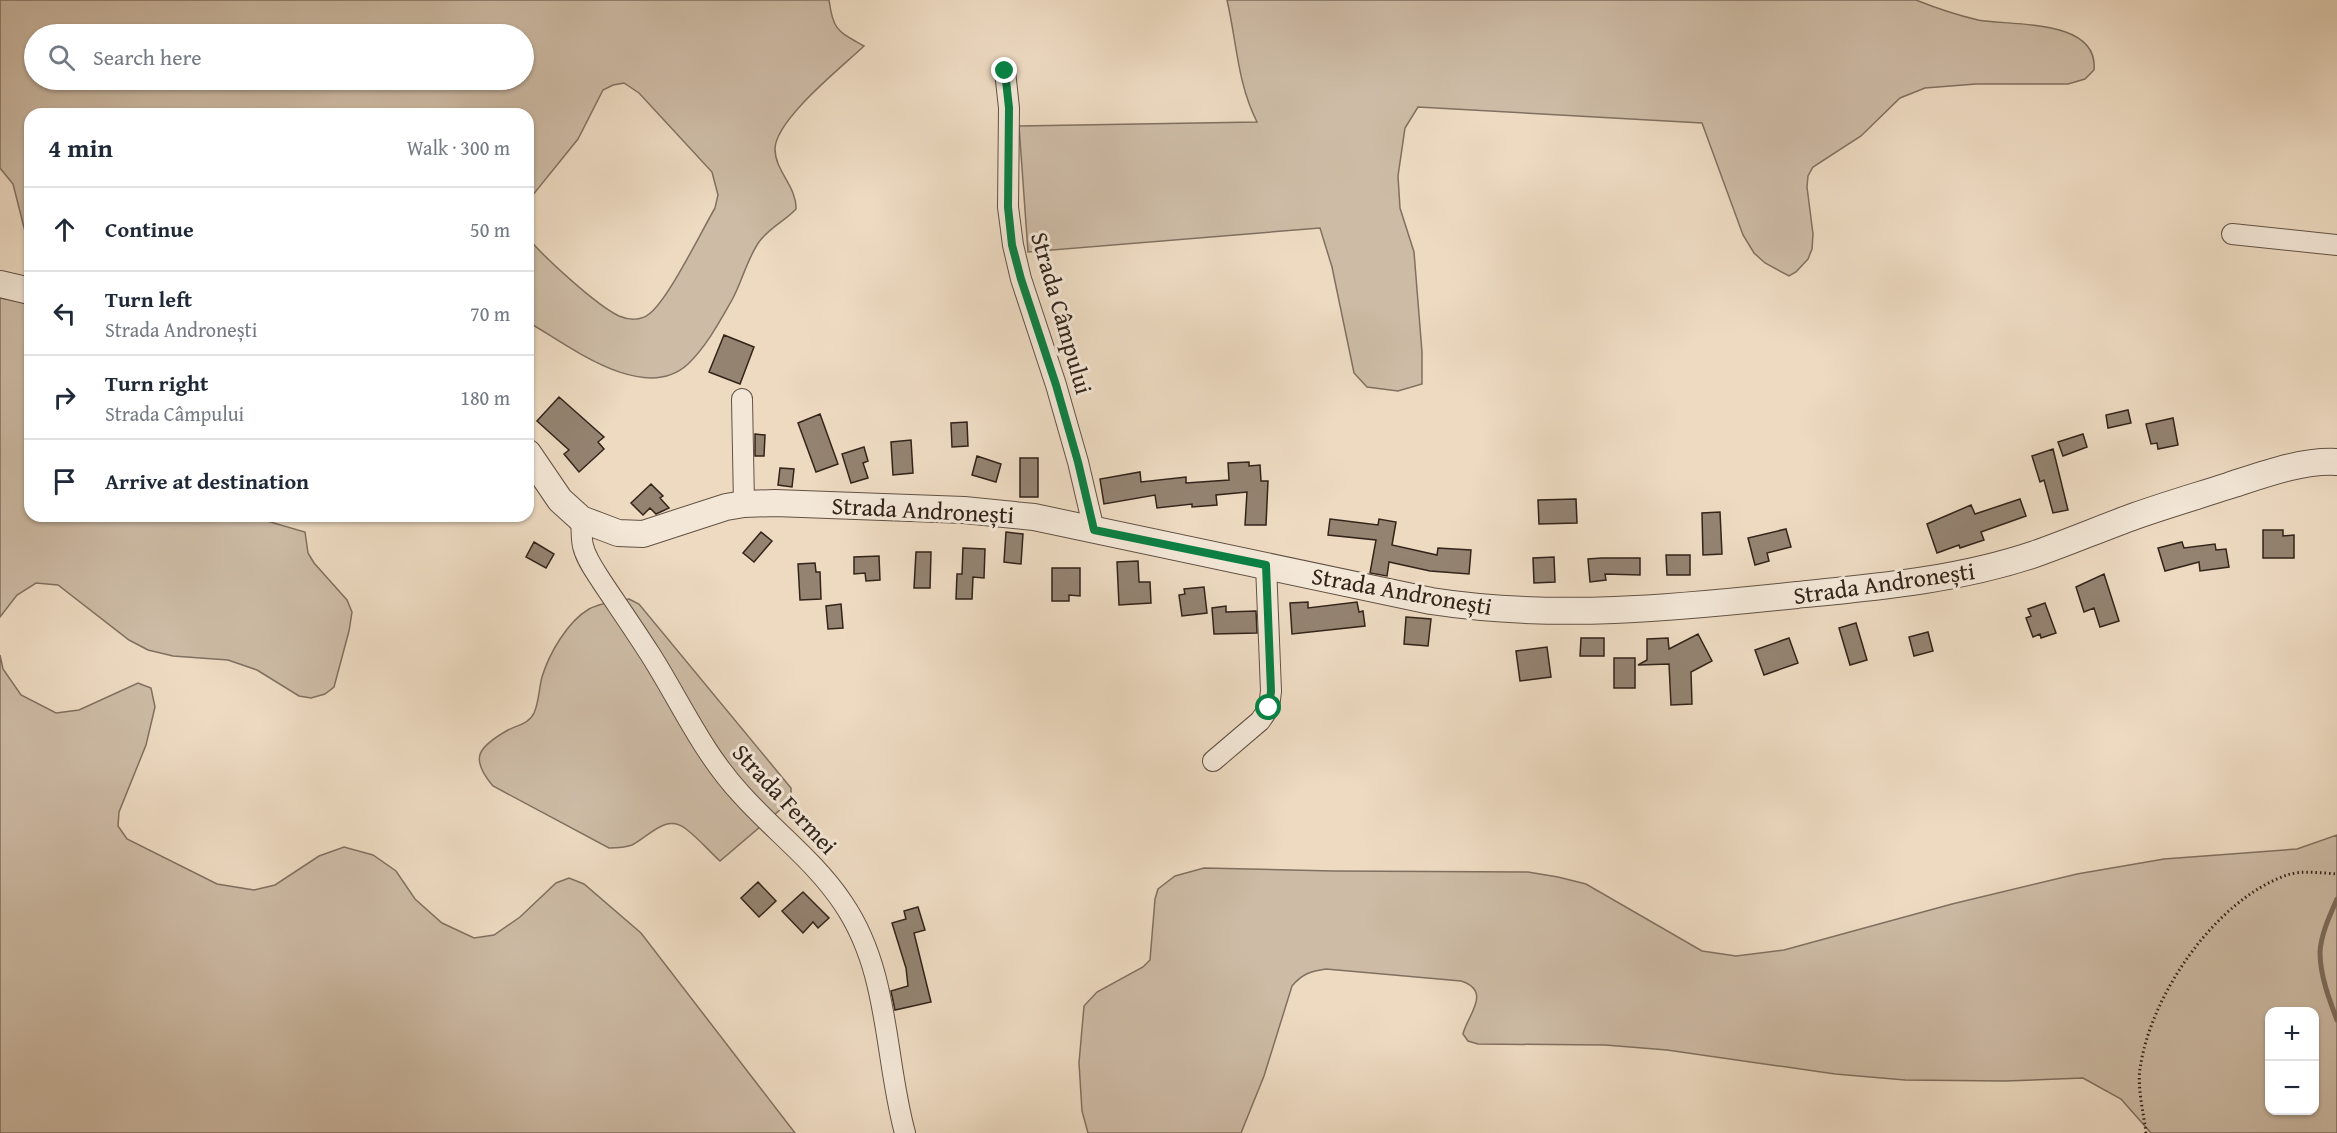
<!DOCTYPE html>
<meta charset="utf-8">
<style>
:root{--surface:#fff;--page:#f6f6f7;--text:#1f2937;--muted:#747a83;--line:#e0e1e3}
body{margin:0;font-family:"Gentium Book Plus",serif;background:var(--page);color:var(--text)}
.controls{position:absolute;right:18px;bottom:18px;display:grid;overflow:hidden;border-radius:12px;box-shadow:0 2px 4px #0004}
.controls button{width:54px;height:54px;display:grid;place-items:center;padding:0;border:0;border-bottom:2px solid var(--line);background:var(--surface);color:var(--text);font:30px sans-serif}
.stop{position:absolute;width:18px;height:18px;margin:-14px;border:4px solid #0b8043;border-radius:50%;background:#fff}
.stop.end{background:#0b8043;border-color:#fff;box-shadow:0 2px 6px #0008}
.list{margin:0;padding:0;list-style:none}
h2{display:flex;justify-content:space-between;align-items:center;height:78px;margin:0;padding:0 24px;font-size:26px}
h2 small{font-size:20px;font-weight:400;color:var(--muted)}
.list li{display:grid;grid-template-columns:39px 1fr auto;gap:18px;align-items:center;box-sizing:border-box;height:84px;padding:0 24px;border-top:2px solid var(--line)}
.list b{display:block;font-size:22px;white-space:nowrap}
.list p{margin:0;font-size:20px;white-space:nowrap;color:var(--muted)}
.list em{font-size:20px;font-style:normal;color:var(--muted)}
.icon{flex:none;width:33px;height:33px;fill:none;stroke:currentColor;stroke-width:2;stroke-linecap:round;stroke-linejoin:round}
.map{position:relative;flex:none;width:2337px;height:1133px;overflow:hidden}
.search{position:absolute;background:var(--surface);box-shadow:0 2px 4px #0004;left:24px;top:24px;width:510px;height:66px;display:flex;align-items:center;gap:15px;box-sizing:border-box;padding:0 21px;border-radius:33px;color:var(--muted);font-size:22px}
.panel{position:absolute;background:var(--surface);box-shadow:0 2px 4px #0004;left:24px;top:108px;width:510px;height:414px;border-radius:18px}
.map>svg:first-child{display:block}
</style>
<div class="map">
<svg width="2337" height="1133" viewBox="0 0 2337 1133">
<rect width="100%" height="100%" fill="#eddac1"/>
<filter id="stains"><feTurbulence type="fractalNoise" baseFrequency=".00333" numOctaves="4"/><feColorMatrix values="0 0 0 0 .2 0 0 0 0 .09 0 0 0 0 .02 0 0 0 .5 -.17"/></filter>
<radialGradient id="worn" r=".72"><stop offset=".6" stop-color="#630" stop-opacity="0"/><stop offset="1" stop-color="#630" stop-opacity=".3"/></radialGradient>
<path fill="#cdbba5" stroke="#807060" stroke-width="1.5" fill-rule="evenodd" d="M0 0H829C833 31 838 31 864 46 843 66 775 120 775 149 775 171 797 187 796 209 785 221 769 228 759 242 747 259 742 282 732 300 720 321 706 347 688 364 644 405 568 345 528 322V238C545 258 596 305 619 316 628 320 641 321 649 314 668 300 701 232 715 208L718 195 712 172 639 93 624 83 613 85 603 90 578 139 528 201V114H30V251L13 184 0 168ZM34 34H524V80H34Z
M1227 0H1916C1936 8 1957 15 1978 20 2011 26 2099 18 2094 70L2085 79 2068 84H1976L1925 88 1900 98 1861 136 1813 167 1808 176 1807 187 1813 234 1812 249 1808 259 1796 272 1789 276 1765 263 1754 253 1743 235 1702 123 1418 107 1405 128 1398 176 1400 208 1414 252 1422 352V384L1398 391 1367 387 1354 373 1332 267 1320 228 1028 252 1019 126 1257 122C1237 82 1237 43 1227 0Z
M0 298 20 301 30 307V516H250L305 532 308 553 314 563 347 600 352 612 349 631 334 687 325 694 311 698 299 696 257 670 228 660 173 656 148 650 129 640 58 585 36 583 17 595 0 617Z
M629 599 639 604 791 788V798L788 803 720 861C709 851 698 838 686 829 666 813 650 836 632 845 624 848 618 848 609 848L493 786C469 758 478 747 508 730 517 725 529 724 534 713 539 702 539 688 542 677 549 654 567 622 589 609 600 603 616 601 629 599Z
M0 655 3 669 21 695 56 713 79 710 138 683 151 688 155 707 146 745 119 812 118 826 127 839 217 884 254 890 275 885 319 856 344 847 373 855 396 871 415 899 442 923 474 938 494 935 520 917 556 883 569 878 584 884 641 933 795 1133H0Z
M2337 835V1133H2151L2121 1099 2083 1078 2005 1081 1905 1080 1835 1074 1667 1050 1605 1045 1478 1044 1468 1041 1463 1034C1467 1016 1493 991 1461 981L1326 969C1311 971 1302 974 1292 986L1264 1076 1241 1133H1088L1082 1111 1079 1063 1084 1006 1097 992 1143 967 1150 960 1155 899 1158 889 1175 876 1204 868 1333 871 1528 872 1558 877 1586 884 1702 951 1736 956 1784 950 1952 904 2077 874 2164 859 2297 849ZM2270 1012H2314V1110H2270Z"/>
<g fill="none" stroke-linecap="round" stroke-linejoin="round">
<path stroke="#7d6c5c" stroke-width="5" d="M2337 899C2330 915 2321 934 2320 952 2320 975 2329 999 2337 1020"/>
</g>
<path fill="#948371" stroke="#33241a" stroke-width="1.5" d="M724 335 754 347 740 384 709 372Z
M559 397 604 437 598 442 604 449 579 472 564 454 569 450 537 421Z
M2128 410 2131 423 2108 428 2106 415Z
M820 414 838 464 816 472 798 423Z
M2173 418 2178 445 2158 449 2157 443 2151 444 2146 424Z
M967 422 968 446 952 447 951 423Z
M755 434 765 435 764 456H755Z
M2083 434 2087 447 2063 456 2058 442Z
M911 440 913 473 893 475 891 442Z
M864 447 868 461 863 463 868 478 851 483 842 454Z
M2053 449 2068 510 2053 513 2044 480 2040 482 2032 456Z
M977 456 1001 464 996 482 972 475Z
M1020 458H1038V497H1020Z
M1249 462V466L1260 465 1261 481H1268L1266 525H1245L1247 492 1216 495 1217 505 1192 507V504L1157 508 1155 495 1104 504 1100 479 1140 472 1141 482 1186 477V483L1229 480 1228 463Z
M780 468 794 469 792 487 778 485Z
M651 484 663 496 660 498 669 508 656 514 650 508 643 515 631 503Z
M1576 499 1577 523 1539 524 1538 500Z
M2020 499 2026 516 1981 532 1984 540 1960 548 1959 545 1937 553 1927 524 1971 505 1975 514Z
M1720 512 1722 554 1703 555 1702 513Z
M1330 519 1378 525 1379 519 1396 522 1392 545 1437 555 1438 548 1471 550 1469 574 1430 571 1389 562 1387 576 1370 573 1376 540 1328 535Z
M1786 529 1791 547 1767 553 1769 561 1755 565 1748 538Z
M2263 530H2283V536L2294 535V558H2263Z
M761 532 772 541 754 562 743 553Z
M1006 532 1023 534 1021 564 1004 562Z
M534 542 554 554 546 568 526 557Z
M2182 542 2184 548 2215 544 2216 550 2226 549 2229 567 2200 571 2199 562 2165 571 2158 548Z
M963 548 985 549 984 578 973 577 972 599H956L957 574H962Z
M916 552H931L930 588H914Z
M1666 555H1690V575H1667Z
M879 556 880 580 866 581 865 573 854 574V557Z
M1554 557 1555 582 1534 583 1533 558Z
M1602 558H1640V575L1605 574 1606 580 1590 582 1588 559Z
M1138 561 1139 582H1150L1151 603 1119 605 1117 562Z
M815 563 816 572H820L821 599 800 600 798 564Z
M1052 568H1080V596L1069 595V601H1052Z
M2104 574 2119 621 2100 627 2094 608 2084 612 2076 587Z
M1204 587 1207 613 1182 616 1179 595 1185 594 1184 589Z
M1308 602V608L1357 602 1359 612 1363 611 1365 626 1292 634 1290 603Z
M2045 603 2056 633 2041 638 2040 634 2033 637 2026 618 2031 616 2028 609Z
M841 604 843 628 828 629 826 606Z
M1226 606V612L1256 611 1257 633 1214 634 1212 608Z
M1406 617 1431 619 1428 646 1404 644Z
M1856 623 1867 660 1850 665 1839 628Z
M1928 632 1933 651 1914 656 1909 637Z
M1698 634 1712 661 1691 672 1692 704 1671 705 1669 664 1638 665 1647 660V639L1668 638 1669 649Z
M1581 638H1604V656H1580Z
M1789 638 1798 663 1764 675 1755 650Z
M1547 647 1551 677 1520 681 1516 651Z
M1614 658H1635V688H1614Z
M758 882 776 901 759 917 741 898Z
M803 892 829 918 818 928 813 922 803 933 782 911Z
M918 907 925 930 914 933 931 1002 895 1010 891 991 908 986 906 968 892 923 906 919 904 911Z"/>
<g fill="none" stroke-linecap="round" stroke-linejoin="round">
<defs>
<path id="minor" d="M1005 71 1009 108 1008 207 1013 245 1021 279 1056 385 1078 462 1094 530
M2232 234 2337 245
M742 399 744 504
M581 519C582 527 581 538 583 546 586 559 595 571 602 582 618 606 634 629 650 654 680 701 702 752 741 794 774 831 815 861 843 903 890 972 884 1056 905 1133
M1213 761 1260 721 1269 708 1271 691 1266 565"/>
<path id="tertiary" d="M0 284 30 291
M528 453 560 500 581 519 618 533 643 534 726 507 744 504 775 503 964 510 1034 517 1431 601C1554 620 1675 608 1797 595 1878 587 1958 580 2035 554 2069 542 2102 528 2135 516 2166 505 2197 496 2228 486 2262 475 2301 460 2337 462"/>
</defs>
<use href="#minor" stroke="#625244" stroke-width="22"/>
<use href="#tertiary" stroke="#625244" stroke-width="28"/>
<path stroke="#33241a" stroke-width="3" stroke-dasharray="1.5 3" stroke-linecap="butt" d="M2146 1133C2144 1115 2137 1087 2140 1069 2150 996 2215 900 2287 875 2301 870 2322 873 2337 874"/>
<use href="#minor" stroke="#f3e7d7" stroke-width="20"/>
<use href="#tertiary" stroke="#f3e7d7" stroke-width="26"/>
</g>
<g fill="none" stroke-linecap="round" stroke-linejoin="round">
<path stroke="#0b8043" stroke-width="8" d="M1005 71 1009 108 1008 207 1012 245 1021 279 1056 385 1078 462 1094 530 1266 565 1271 691 1269 708"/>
</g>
<g text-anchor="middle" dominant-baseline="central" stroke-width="6" stroke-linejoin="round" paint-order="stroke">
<g font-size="24" fill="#33241a" stroke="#f3e7d7">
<text transform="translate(1062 313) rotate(74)">Strada Câmpului</text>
<text transform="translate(923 510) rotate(3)">Strada Andronești</text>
<text transform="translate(1884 583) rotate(-8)">Strada Andronești</text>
<text transform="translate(1402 591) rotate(10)">Strada Andronești</text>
<text transform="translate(785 799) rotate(47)">Strada Fermei</text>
</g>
</g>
<rect width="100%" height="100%" filter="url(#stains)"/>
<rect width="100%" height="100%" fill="url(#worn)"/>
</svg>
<div class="controls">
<button>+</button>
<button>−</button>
</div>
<div class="stop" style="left:1269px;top:708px"></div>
<div class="stop end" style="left:1005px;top:71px"></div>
<div class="search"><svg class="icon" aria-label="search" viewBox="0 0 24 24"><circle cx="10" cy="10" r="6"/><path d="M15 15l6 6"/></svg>Search here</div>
<section class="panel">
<h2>4 min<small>Walk · 300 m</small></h2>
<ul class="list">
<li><svg class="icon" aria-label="ahead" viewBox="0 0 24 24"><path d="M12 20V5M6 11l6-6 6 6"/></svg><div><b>Continue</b></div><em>50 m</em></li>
<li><svg class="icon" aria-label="left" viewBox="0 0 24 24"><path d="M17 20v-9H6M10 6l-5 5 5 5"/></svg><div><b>Turn left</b><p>Strada Andronești</p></div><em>70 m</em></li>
<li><svg class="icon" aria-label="right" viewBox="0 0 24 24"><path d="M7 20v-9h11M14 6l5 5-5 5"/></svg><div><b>Turn right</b><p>Strada Câmpului</p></div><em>180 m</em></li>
<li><svg class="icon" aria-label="arrive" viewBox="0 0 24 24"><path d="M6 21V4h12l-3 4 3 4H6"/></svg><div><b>Arrive at destination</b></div></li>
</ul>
</section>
</div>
